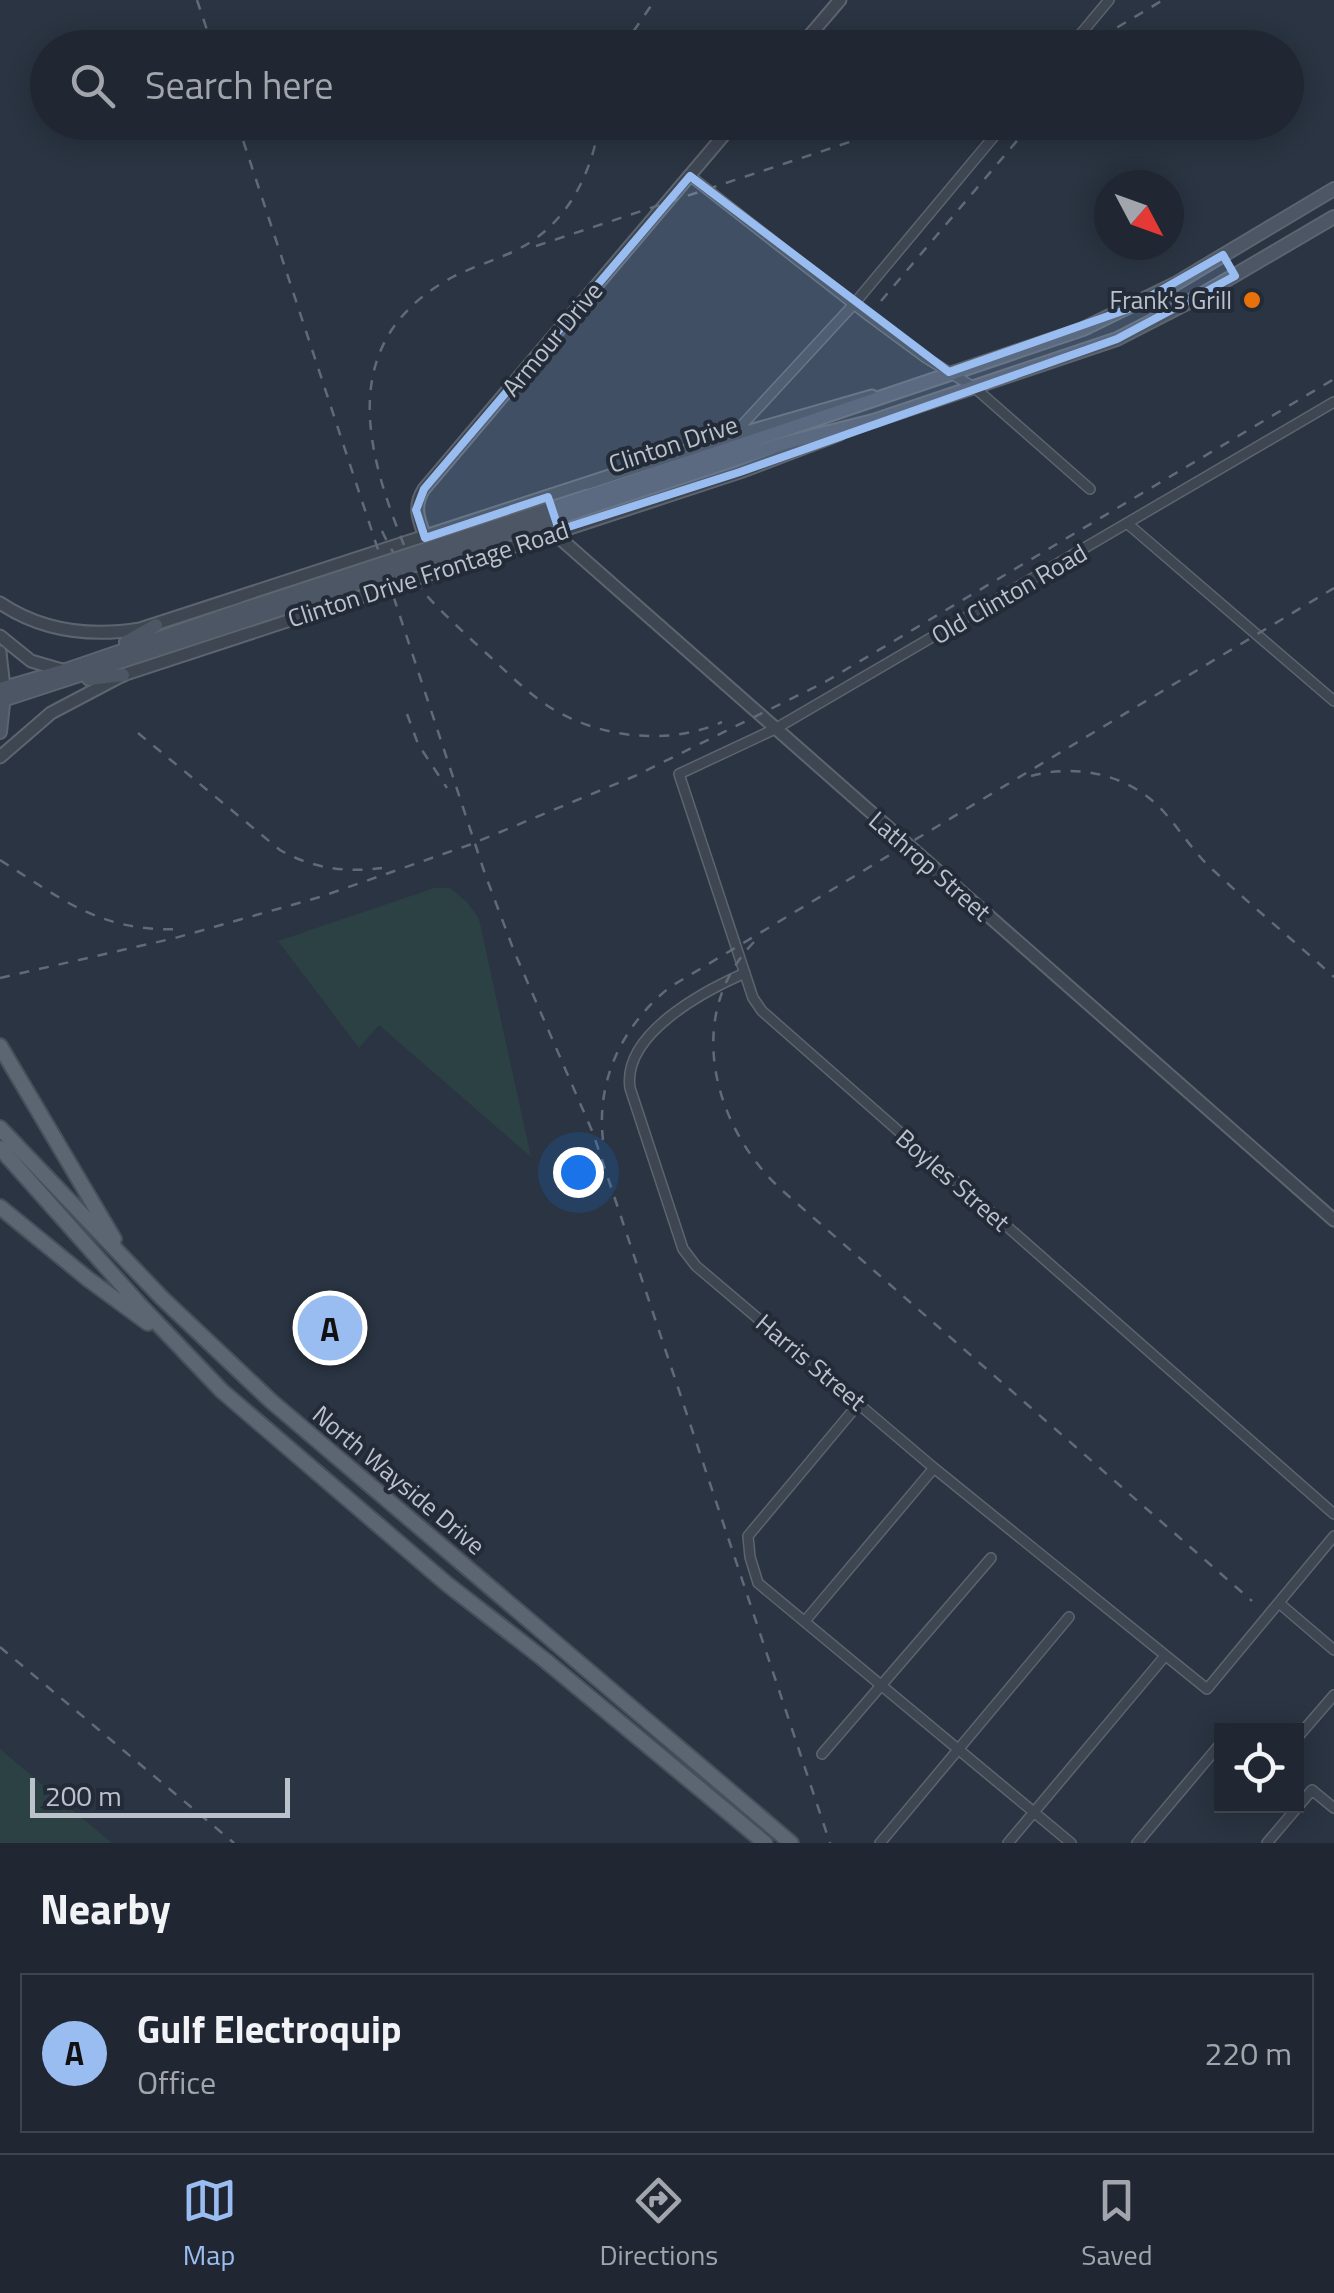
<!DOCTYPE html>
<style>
:root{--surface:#202732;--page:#2d333e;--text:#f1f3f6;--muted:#a2a5ac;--line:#3d444d;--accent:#9abdf1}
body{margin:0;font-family:"Titillium Web",sans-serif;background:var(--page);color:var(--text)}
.controls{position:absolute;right:30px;bottom:30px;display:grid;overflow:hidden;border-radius:0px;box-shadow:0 5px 25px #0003}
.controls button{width:90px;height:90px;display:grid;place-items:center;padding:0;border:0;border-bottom:2px solid var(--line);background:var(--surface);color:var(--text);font:50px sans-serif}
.compass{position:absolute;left:1094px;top:170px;width:90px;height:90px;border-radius:50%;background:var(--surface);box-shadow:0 5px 25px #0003;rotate:131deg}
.scale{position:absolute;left:30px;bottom:25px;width:260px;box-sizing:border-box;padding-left:10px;border:5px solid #bbc2cc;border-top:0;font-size:28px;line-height:35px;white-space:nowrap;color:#bbc2cc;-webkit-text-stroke:8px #222b37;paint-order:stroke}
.you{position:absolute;left:578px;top:1172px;width:35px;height:35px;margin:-25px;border:8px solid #fff;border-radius:50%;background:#1a73e8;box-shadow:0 0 0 15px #1a73e833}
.badge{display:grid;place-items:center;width:65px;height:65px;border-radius:50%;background:var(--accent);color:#111;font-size:32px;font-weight:700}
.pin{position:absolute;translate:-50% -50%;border:5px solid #fff;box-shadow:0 2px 10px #0006}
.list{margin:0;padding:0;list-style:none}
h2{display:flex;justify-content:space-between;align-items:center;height:130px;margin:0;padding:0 40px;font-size:42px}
h2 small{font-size:32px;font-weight:400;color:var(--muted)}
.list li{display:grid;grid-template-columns:65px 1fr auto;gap:30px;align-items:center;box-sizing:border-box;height:160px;margin:0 20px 20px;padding:0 20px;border:2px solid var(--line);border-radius:0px}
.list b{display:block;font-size:38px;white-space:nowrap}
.list p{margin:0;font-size:32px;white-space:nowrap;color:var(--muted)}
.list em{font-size:32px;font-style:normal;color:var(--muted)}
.icon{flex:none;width:55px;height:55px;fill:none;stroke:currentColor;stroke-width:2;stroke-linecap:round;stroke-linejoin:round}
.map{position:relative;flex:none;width:1334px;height:1843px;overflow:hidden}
.search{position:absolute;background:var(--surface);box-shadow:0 5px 25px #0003;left:30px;right:30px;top:30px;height:110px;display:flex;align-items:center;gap:25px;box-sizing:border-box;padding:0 35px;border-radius:55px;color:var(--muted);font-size:38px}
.sheet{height:310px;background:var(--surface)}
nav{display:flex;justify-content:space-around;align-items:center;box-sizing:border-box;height:140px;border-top:2px solid var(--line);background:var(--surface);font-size:28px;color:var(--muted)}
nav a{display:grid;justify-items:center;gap:5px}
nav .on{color:var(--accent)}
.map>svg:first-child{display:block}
</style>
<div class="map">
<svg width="1334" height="1843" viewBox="0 0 1334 1843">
<rect width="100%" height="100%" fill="#2a3442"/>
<path fill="#2c4143" d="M434 888H450L468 903 479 919 531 1157 379 1025 359 1048 278 941Z
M0 1749 112 1843H0Z"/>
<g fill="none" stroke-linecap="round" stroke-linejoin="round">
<defs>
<path id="minor" d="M1069 48 1109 0
M690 176 869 316 926 358 975 388 1090 489
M1334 402 775 729 679 774 753 998 762 1011 1334 1514
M732 436 854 304 1006 122
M1128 524 1334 701
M745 973C704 991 622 1034 630 1088L683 1249 696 1266 934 1468 1207 1689 1334 1536
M860 1402 748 1536 750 1557 758 1583 1071 1843
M1279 1603 1334 1650
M805 1621 934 1468
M1231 1730H1232
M1296 1739 1334 1695
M822 1754 991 1558
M880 1843 1069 1617
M1008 1843 1165 1656
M1137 1843 1222 1742
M1267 1843 1312 1790 1334 1808"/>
<path id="tertiary" d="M799 48 840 0
M548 497 563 541 1334 1220
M428 545C421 524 411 509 424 489L735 122
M0 603C43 632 90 637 140 629L732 436 872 396
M0 636 31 661 62 670
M0 652 4 688
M0 757 51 713 123 675 740 472 840 434"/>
<path id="secondary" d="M589 496 1083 329 1175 284 1334 189
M593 506 785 443 873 421 1117 339 1189 302 1334 217
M126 642 156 625
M89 679 123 675
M0 689 66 670 244 609
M0 701 248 620
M0 732 4 695"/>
<path id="primary" d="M0 1046 114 1239
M0 1128 162 1298 271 1401 791 1843
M0 1148 139 1304 222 1391 447 1584 546 1661 765 1843
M0 1207 88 1279 148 1323"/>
</defs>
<use href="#minor" stroke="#5c646f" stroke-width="12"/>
<use href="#tertiary" stroke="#5c646f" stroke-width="15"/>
<use href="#secondary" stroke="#5c646f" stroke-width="16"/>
<use href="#primary" stroke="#474f5b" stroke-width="18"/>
<use href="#minor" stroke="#3e4652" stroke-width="9"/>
<use href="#tertiary" stroke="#3e4652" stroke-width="11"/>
<use href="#secondary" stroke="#4c5664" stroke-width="12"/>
<use href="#primary" stroke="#5c6572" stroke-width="14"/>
<path stroke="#606a78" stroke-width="2.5" stroke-dasharray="10 10" stroke-linecap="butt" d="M197 0 213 48
M622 48 655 0
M1083 48 1163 0
M237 122 485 874 514 951 593 1133 830 1843
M536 246 910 122
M881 301 1033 122
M382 531C403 577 439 609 475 643 500 665 523 690 551 708 600 738 669 746 722 722
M404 545C367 454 338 349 439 285 460 271 485 264 508 254 564 230 590 180 600 122
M407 714 418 744 447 788
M138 733 280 850C311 868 346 873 382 868
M1031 776C1078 763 1131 775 1164 812 1181 831 1194 853 1213 870 1253 907 1294 941 1334 977
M0 860C62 899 100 932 178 929
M754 942C682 1016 714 1130 784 1192L1252 1601
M0 978 175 938 320 897 469 845 635 776 825 682 1334 379
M603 1140C596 1079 623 1025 670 987L1334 588
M0 1647 234 1843"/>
<defs>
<path id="secondary-bridge" d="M244 609 589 496
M248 620 593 506"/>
</defs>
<use href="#secondary-bridge" stroke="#5c646f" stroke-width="16" stroke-linecap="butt"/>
<use href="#secondary-bridge" stroke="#4c5664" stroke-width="12"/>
</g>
<path fill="#9abdf1" fill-opacity="0.2" stroke="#9abdf1" stroke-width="8" stroke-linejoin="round" d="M690 176 949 372 1128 309 1223 255 1235 276 1117 339 740 472 559 530 548 497 425 538 416 510 424 489Z"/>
<circle fill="#e8710a" stroke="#222b37" stroke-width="4" cx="1252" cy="300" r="10"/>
<g text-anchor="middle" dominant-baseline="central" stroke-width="8" stroke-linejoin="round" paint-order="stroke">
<g font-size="25" fill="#bbc2cc" stroke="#222b37" text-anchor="end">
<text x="1232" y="300">Frank's Grill</text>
</g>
<g font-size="25" fill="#bbc2cc" stroke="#222b37">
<text transform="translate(552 339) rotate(-50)">Armour Drive</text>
<text transform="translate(673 444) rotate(-18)">Clinton Drive</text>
<text transform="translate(428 574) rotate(-18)">Clinton Drive Frontage Road</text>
<text transform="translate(1009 594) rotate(-30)">Old Clinton Road</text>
<text transform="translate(930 866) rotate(41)">Lathrop Street</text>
<text transform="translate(953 1180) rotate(41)">Boyles Street</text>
<text transform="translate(811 1362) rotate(40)">Harris Street</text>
<text transform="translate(399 1480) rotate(40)">North Wayside Drive</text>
</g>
</g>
</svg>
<div class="controls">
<button><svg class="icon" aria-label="locate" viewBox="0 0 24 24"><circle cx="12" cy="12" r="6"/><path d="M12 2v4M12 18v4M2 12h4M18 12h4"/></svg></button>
</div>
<svg class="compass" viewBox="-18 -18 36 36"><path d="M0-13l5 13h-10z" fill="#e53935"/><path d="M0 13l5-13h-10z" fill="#a2a5ac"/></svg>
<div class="scale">200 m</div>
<div class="you"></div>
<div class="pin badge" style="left:330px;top:1328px">A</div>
<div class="search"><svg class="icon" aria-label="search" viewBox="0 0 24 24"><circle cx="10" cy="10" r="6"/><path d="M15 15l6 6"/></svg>Search here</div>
</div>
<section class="sheet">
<h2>Nearby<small></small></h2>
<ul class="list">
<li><span class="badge">A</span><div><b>Gulf Electroquip</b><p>Office</p></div><em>220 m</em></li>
</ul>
</section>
<nav>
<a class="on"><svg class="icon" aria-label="map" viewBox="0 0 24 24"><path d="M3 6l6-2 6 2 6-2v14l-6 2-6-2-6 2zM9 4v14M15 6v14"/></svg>Map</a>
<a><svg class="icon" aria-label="directions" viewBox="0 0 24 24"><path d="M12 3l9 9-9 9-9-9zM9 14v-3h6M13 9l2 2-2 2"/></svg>Directions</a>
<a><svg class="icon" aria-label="saved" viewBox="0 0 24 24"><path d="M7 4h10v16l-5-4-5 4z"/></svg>Saved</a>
</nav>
